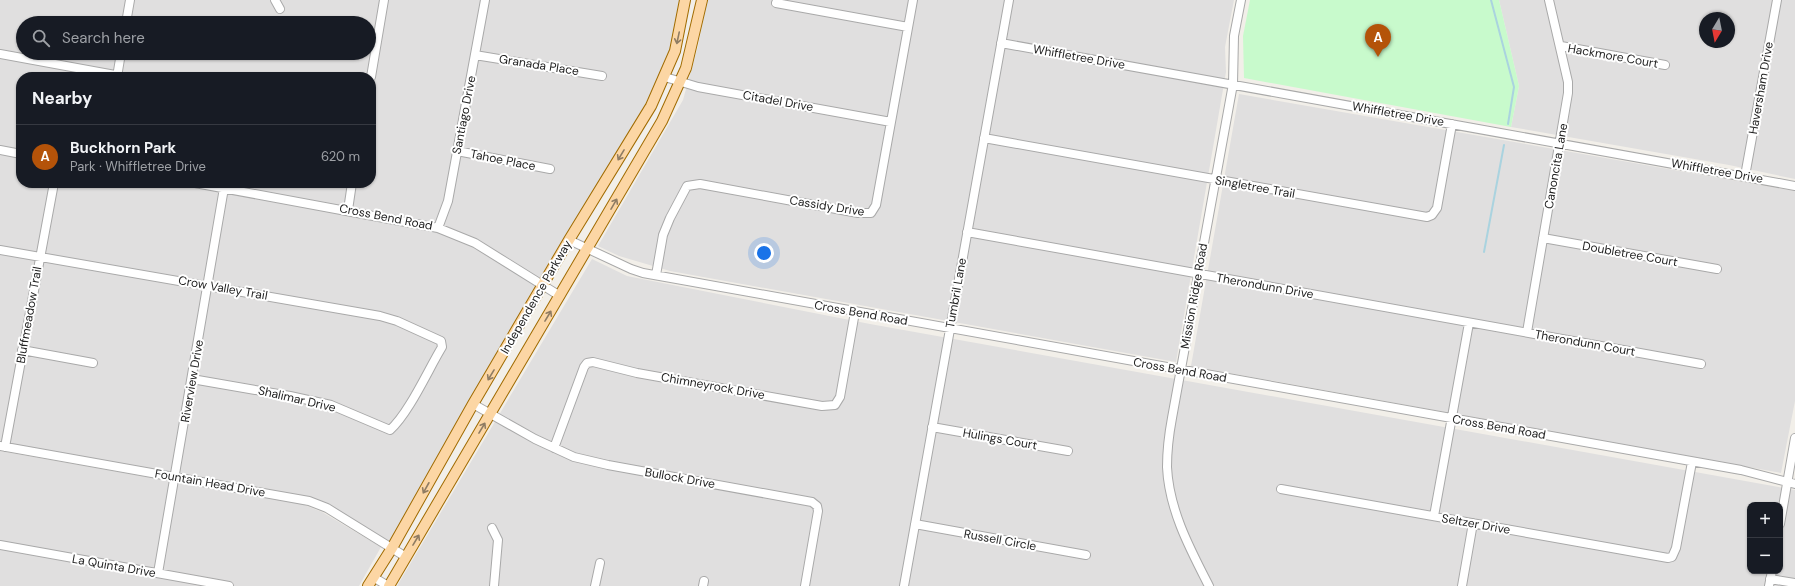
<!DOCTYPE html>
<meta charset="utf-8">
<style>
:root{--surface:#171b24;--page:#242831;--text:#f1f3f6;--muted:#9ea1a6;--line:#363941;--accent:#b45309}
body{margin:0;font-family:"DM Sans",sans-serif;background:var(--page);color:var(--text)}
.controls{position:absolute;right:12px;bottom:12px;display:grid;overflow:hidden;border-radius:8px;box-shadow:0 1px 3px #0004}
.controls button{width:36px;height:36px;display:grid;place-items:center;padding:0;border:0;border-bottom:1px solid var(--line);background:var(--surface);color:var(--text);font:20px sans-serif}
.compass{position:absolute;left:1699px;top:12px;width:36px;height:36px;border-radius:50%;background:var(--surface);box-shadow:0 1px 3px #0004;rotate:190deg}
.you{position:absolute;left:764px;top:253px;width:14px;height:14px;margin:-10px;border:3px solid #fff;border-radius:50%;background:#1a73e8;box-shadow:0 0 0 6px #1a73e833}
.badge{display:grid;place-items:center;width:26px;height:26px;border-radius:50%;background:var(--accent);color:#fff;font-size:13px;font-weight:700}
.pin{position:absolute;translate:-50% -33px;filter:drop-shadow(0 1px 2px #0008)}
.pin::after{content:'';position:absolute;top:21px;width:14px;height:12px;background:inherit;clip-path:polygon(0 0,100% 0,50% 100%)}
.list{margin:0;padding:0;list-style:none}
h2{display:flex;justify-content:space-between;align-items:center;height:52px;margin:0;padding:0 16px;font-size:17px}
h2 small{font-size:13px;font-weight:400;color:var(--muted)}
.list li{display:grid;grid-template-columns:26px 1fr auto;gap:12px;align-items:center;box-sizing:border-box;height:64px;padding:0 16px;border-top:1px solid var(--line)}
.list b{display:block;font-size:15px;white-space:nowrap}
.list p{margin:0;font-size:13px;white-space:nowrap;color:var(--muted)}
.list em{font-size:13px;font-style:normal;color:var(--muted)}
.icon{flex:none;width:22px;height:22px;fill:none;stroke:currentColor;stroke-width:2;stroke-linecap:round;stroke-linejoin:round}
.map{position:relative;flex:none;width:1795px;height:586px;overflow:hidden}
.search{position:absolute;background:var(--surface);box-shadow:0 1px 3px #0004;left:16px;top:16px;width:360px;height:44px;display:flex;align-items:center;gap:10px;box-sizing:border-box;padding:0 14px;border-radius:22px;color:var(--muted);font-size:15px}
.panel{position:absolute;background:var(--surface);box-shadow:0 1px 3px #0004;left:16px;top:72px;width:360px;height:116px;border-radius:16px}
.map>svg:first-child{display:block}
</style>
<div class="map">
<svg width="1795" height="586" viewBox="0 0 1795 586">
<rect width="100%" height="100%" fill="#f2efe9"/>
<path fill="#e0dfdf" fill-rule="evenodd" d="M0 0H679L670 51 655 87 390 542 314 499 0 443ZM23 23H369V53H23ZM21 77H371V183H21Z
M707 0H1234L1225 47 1226 72 1176 362 670 271 619 256 598 246 683 100 698 46Z
M1499 0H1795V179L1729 165 1511 127 1519 86ZM1705 18H1729V42H1705Z
M1239 94 1795 191V401L1781 473 1191 366Z
M592 259 627 276 870 324 1795 490V586H397ZM1750 505H1780V571H1750Z
M0 451 302 504 322 512 381 547 359 586H0Z"/>
<path fill="#c8facc" d="M1250 0H1499L1519 86 1511 127 1244 78 1243 36Z"/>
<g fill="none" stroke-linecap="round" stroke-linejoin="round">
<path stroke="#aad3df" stroke-width="2" d="M1491 0 1514 87 1508 124
M1484 252 1504 145"/>
<defs>
<path id="minor" d="M275 0 280 9
M776 3 908 27
M126 23 130 0
M1001 43 1795 186
M1561 46 1665 65
M0 54 126 77
M475 55 602 76
M117 77 121 53
M371 77 384 0
M665 77 698 87 891 122
M984 138 1427 217 1432 215 1437 208 1452 124
M0 150 21 154
M457 151 550 169
M1745 176 1777 0
M195 183 438 228 475 243 560 296
M348 210 352 183
M438 228 448 201 485 0
M967 232 1701 364
M1543 238 1717 269
M569 240 631 269 643 273 1741 470 1795 484
M0 250 380 316 397 321 441 341 442 347C428 370 409 413 390 430L331 405 290 396 192 379
M656 275 663 235 670 218 687 186 700 184 858 213H871L876 205 913 0
M1527 332 1568 93V82L1549 0
M22 350 93 363
M473 404 535 439 574 457 608 465 812 502 817 506 818 511 805 586
M932 427 1068 451
M0 446 309 501 327 508 406 557
M5 447 54 183
M554 448 584 367 587 363 593 362 637 373 822 406 835 405 840 397 855 312
M1281 489 1668 558 1672 557 1676 548 1692 462
M1434 516 1469 323
M915 524 1086 555
M1780 524 1795 438
M492 528 498 540 494 586
M0 545 229 586
M158 573 224 188
M373 577 388 586
M1770 579 1795 583
M595 586 600 563
M703 586 704 581
M904 586 1009 0
M1209 586C1190 549 1169 510 1167 467 1167 451 1169 434 1172 418L1233 84 1234 36 1241 0
M1462 586 1473 523
M1769 586 1772 571"/>
<path id="major" d="M368 586 392 548 473 404 569 240 651 106 675 51 685 0
M389 586 662 121 686 68 702 0"/>
</defs>
<use href="#minor" stroke="#a9a9a9" stroke-width="10"/>
<use href="#major" stroke="#a06b00" stroke-width="12"/>
<use href="#minor" stroke="#fff" stroke-width="8"/>
<use href="#major" stroke="#fcd6a4" stroke-width="10"/>
</g>
<defs><path id="oneway-shaft" d="M-6 0H5M1.5-3L5.5 0L1.5 3" fill="none" stroke-width="1.6" stroke-linecap="round" stroke-linejoin="round"/></defs>
<g stroke="#8f7c63">
<use href="#oneway-shaft" transform="translate(678 38) rotate(102)"/>
<use href="#oneway-shaft" transform="translate(621 155) rotate(121)"/>
<use href="#oneway-shaft" transform="translate(614 204) rotate(-60)"/>
<use href="#oneway-shaft" transform="translate(548 316) rotate(-59)"/>
<use href="#oneway-shaft" transform="translate(491 375) rotate(121)"/>
<use href="#oneway-shaft" transform="translate(482 428) rotate(-59)"/>
<use href="#oneway-shaft" transform="translate(426 488) rotate(119)"/>
<use href="#oneway-shaft" transform="translate(416 540) rotate(-59)"/>
</g>
<g text-anchor="middle" dominant-baseline="central" stroke-width="4" stroke-linejoin="round" paint-order="stroke">
<g font-size="12" fill="#222" stroke="#fff">
<text transform="translate(1613 56) rotate(10)">Hackmore Court</text>
<text transform="translate(1079 57) rotate(10)">Whiffletree Drive</text>
<text transform="translate(539 65) rotate(9)">Granada Place</text>
<text transform="translate(1761 88) rotate(-80)">Haversham Drive</text>
<text transform="translate(778 101) rotate(10)">Citadel Drive</text>
<text transform="translate(1398 114) rotate(10)">Whiffletree Drive</text>
<text transform="translate(464 115) rotate(-79)">Santiago Drive</text>
<text transform="translate(503 160) rotate(11)">Tahoe Place</text>
<text transform="translate(1556 166) rotate(-80)">Canoncita Lane</text>
<text transform="translate(1717 171) rotate(10)">Whiffletree Drive</text>
<text transform="translate(1255 187) rotate(10)">Singletree Trail</text>
<text transform="translate(827 206) rotate(9)">Cassidy Drive</text>
<text transform="translate(386 217) rotate(11)">Cross Bend Road</text>
<text transform="translate(1630 254) rotate(10)">Doubletree Court</text>
<text transform="translate(1265 286) rotate(10)">Therondunn Drive</text>
<text transform="translate(223 288) rotate(10)">Crow Valley Trail</text>
<text transform="translate(956 293) rotate(-80)">Tumbril Lane</text>
<text transform="translate(1194 296) rotate(-80)">Mission Ridge Road</text>
<text transform="translate(536 297) rotate(-60)">Independence Parkway</text>
<text transform="translate(861 313) rotate(10)">Cross Bend Road</text>
<text transform="translate(29 315) rotate(-80)">Bluffmeadow Trail</text>
<text transform="translate(1585 343) rotate(10)">Therondunn Court</text>
<text transform="translate(1180 370) rotate(10)">Cross Bend Road</text>
<text transform="translate(192 381) rotate(-80)">Riverview Drive</text>
<text transform="translate(713 386) rotate(10)">Chimneyrock Drive</text>
<text transform="translate(297 399) rotate(13)">Shalimar Drive</text>
<text transform="translate(1499 427) rotate(10)">Cross Bend Road</text>
<text transform="translate(1000 439) rotate(10)">Hulings Court</text>
<text transform="translate(680 478) rotate(10)">Bullock Drive</text>
<text transform="translate(210 483) rotate(10)">Fountain Head Drive</text>
<text transform="translate(1476 524) rotate(10)">Seltzer Drive</text>
<text transform="translate(1000 540) rotate(10)">Russell Circle</text>
<text transform="translate(114 566) rotate(10)">La Quinta Drive</text>
</g>
</g>
</svg>
<div class="controls">
<button>+</button>
<button>−</button>
</div>
<svg class="compass" viewBox="-18 -18 36 36"><path d="M0-13l5 13h-10z" fill="#e53935"/><path d="M0 13l5-13h-10z" fill="#9ea1a6"/></svg>
<div class="you"></div>
<div class="pin badge" style="left:1378px;top:57px">A</div>
<div class="search"><svg class="icon" aria-label="search" viewBox="0 0 24 24"><circle cx="10" cy="10" r="6"/><path d="M15 15l6 6"/></svg>Search here</div>
<section class="panel">
<h2>Nearby<small></small></h2>
<ul class="list">
<li><span class="badge">A</span><div><b>Buckhorn Park</b><p>Park · Whiffletree Drive</p></div><em>620 m</em></li>
</ul>
</section>
</div>
